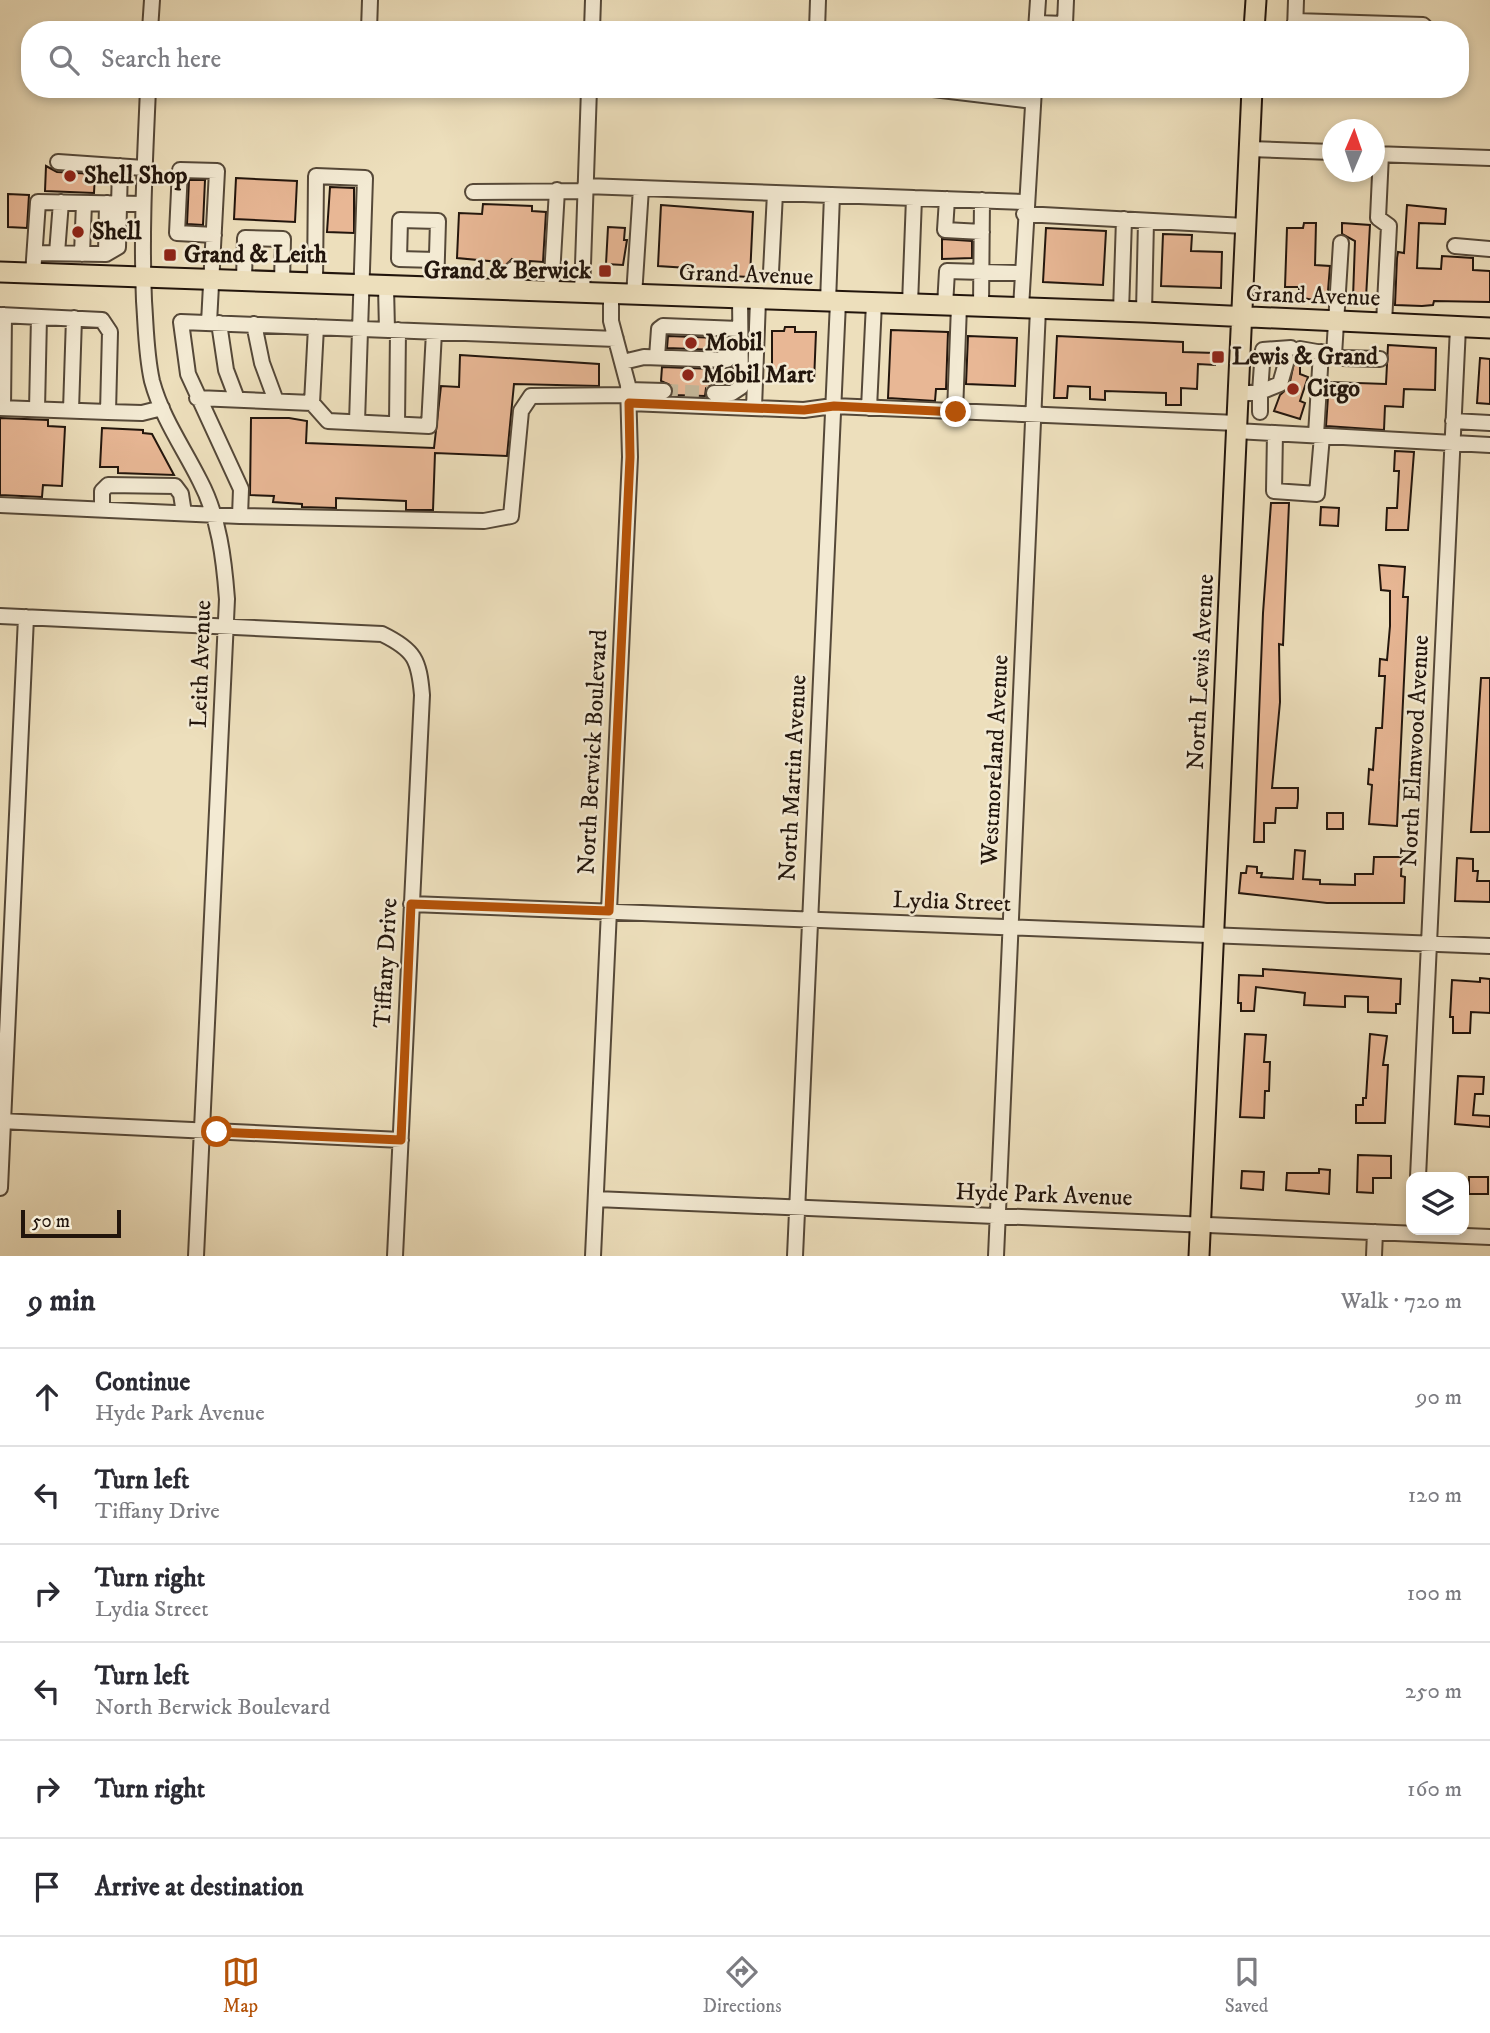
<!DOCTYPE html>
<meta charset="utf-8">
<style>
:root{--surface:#fff;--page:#f7f7f7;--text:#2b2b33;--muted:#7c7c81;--line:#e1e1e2;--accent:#b45309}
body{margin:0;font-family:"IM FELL DW Pica",serif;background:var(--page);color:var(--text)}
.controls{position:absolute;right:21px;bottom:21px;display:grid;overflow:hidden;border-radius:14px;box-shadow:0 4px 10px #0003}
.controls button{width:63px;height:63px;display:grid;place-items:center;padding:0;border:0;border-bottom:2px solid var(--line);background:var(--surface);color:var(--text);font:35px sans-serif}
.compass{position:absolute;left:1322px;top:119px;width:63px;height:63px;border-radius:50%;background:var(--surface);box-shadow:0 4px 10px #0003;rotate:2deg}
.scale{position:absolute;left:21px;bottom:18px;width:100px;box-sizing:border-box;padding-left:7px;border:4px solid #22150c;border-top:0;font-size:19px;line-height:24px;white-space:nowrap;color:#22150c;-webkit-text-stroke:5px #f3ead3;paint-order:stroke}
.stop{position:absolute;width:21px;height:21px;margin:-16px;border:5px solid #b45309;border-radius:50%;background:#fff}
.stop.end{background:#b45309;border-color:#fff;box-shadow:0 2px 7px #0008}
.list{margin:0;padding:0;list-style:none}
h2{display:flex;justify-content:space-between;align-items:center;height:91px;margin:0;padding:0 28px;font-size:30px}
h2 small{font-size:23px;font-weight:400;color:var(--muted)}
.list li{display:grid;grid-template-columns:46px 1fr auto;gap:21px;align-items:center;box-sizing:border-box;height:98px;padding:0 28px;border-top:2px solid var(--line)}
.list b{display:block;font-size:26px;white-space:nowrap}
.list p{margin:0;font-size:23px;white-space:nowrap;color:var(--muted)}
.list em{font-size:23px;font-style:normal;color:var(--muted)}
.icon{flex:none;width:38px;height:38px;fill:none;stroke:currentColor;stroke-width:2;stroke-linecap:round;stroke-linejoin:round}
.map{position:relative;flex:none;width:1490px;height:1256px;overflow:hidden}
.search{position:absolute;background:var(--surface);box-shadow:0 4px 10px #0003;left:21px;right:21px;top:21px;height:77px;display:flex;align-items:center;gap:18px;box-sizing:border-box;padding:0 24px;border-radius:28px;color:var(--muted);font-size:26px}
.sheet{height:679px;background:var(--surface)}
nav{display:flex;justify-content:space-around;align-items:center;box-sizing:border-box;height:98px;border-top:2px solid var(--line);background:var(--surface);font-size:19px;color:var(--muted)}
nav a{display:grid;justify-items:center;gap:4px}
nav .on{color:var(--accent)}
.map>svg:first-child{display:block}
</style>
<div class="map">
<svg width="1490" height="1256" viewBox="0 0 1490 1256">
<rect width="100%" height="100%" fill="#eddfbc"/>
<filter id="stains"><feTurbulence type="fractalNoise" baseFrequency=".00286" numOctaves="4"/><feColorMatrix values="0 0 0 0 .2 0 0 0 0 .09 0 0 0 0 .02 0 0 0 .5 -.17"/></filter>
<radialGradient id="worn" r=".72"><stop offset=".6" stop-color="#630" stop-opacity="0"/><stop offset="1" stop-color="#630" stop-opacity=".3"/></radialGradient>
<path fill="#e8b795" stroke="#22150c" stroke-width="2" d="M46 166 57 172 95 174 94 193 45 191Z
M236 178 297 181 295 222 234 219Z
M189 180H205L203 225 187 224Z
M330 187 354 188V233L327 232Z
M8 194 29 195 27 228 8 227Z
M483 204 532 206V211L546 212 543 262 530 261 529 268 522 267 518 261 512 259 504 267 498 266 499 262 457 258 459 213 482 214Z
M661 205 753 212 750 277 688 274V268L658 266Z
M1407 205 1446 209 1445 224 1419 223 1417 268 1441 269 1442 256 1473 258V270L1490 271V302L1434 301 1433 305 1422 306 1395 305 1397 258 1398 252 1404 253Z
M1304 223H1316L1315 265 1330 266 1327 303 1299 297V287H1285L1287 228H1303Z
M1342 223 1370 225 1366 298H1353L1355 241 1342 234Z
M608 227 625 228 624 240H627L623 265 606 264Z
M1046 228 1106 231 1103 285 1043 282Z
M1163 234 1192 235 1191 251 1222 252 1221 288 1161 286Z
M942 239 972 241V258L942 259Z
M785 327H795V332H816L814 382 772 378V331H784Z
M891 330 948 332 946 389H936L935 401 888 398Z
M668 336 718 338 717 350 667 348Z
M968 336 1017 338 1015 386 966 384Z
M1057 336 1183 342V352L1215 353V365L1198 364 1197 389 1181 388V405H1166V393L1105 391V400L1090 399V387L1068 386 1067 398H1054Z
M1388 345 1436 348 1435 390 1404 389 1403 407 1385 406 1384 430 1326 426 1329 382 1386 384Z
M460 355 599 364V386L514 384 507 456 435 453 433 510H406V501L336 498V508L302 507V504L273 502 274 496 250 495 251 418H289L307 421 306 443 434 448 441 386 459 387Z
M1295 357 1300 359V374L1308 377 1300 401 1305 403 1300 419 1274 411 1280 395 1289 387Z
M1480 358 1490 359V404L1477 403Z
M662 367 714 369 713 384 706 388 705 396 673 395 672 386 661 381Z
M0 418 48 420V426L65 427 62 486 43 485 42 497 0 495Z
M102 428 143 430V433L152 434 174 475 118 473V467H100Z
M1395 451 1414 452 1408 530H1386L1387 508H1397L1399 471H1394Z
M1271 503H1289L1283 645 1279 644 1280 702 1272 788H1298V799L1297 808H1276L1275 823H1264V842H1254L1263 613Z
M1321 507 1339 508 1338 526 1320 525Z
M1379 565 1405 567 1403 597H1408L1397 826 1369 824 1372 785 1368 784 1369 769 1373 770 1376 728H1382L1385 676H1379L1380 659 1387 660 1390 626V591L1381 590Z
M1481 678H1490V832H1471Z
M1327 813H1343V829H1327Z
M1295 850 1305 851 1303 879 1320 880V884L1355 885V874H1373L1374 857H1402L1401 876 1405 877 1404 903H1327L1239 893 1241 873H1246L1247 866 1257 867V873H1262L1261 877 1293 879Z
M1457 858 1473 859V871H1478L1477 881H1490V902L1455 901Z
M1263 969 1401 979 1400 1004H1396V1013L1368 1012V997L1345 996V1007L1304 1005 1305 993 1256 987 1254 1011H1241V1003H1238L1239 975 1263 976Z
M1480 978 1490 979V1013L1471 1012 1470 1033H1453V1017H1450L1452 980 1480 982Z
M1245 1034 1266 1035 1264 1062H1270L1269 1091H1265L1264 1118 1240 1117Z
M1370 1034 1387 1036 1383 1065H1388L1385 1123H1356V1105H1363V1098H1366Z
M1458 1076 1484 1077 1483 1094H1475L1473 1115 1490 1116V1127L1455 1124Z
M1358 1155 1391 1156V1178H1373V1193L1357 1192Z
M1319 1169 1330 1170 1329 1194 1286 1190 1287 1173H1319Z
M1242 1171 1264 1172 1263 1190 1241 1188Z
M1469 1177H1488V1194H1469Z"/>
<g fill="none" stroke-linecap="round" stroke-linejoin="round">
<path stroke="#c4b799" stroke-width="14" stroke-dasharray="14 7" stroke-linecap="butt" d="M664 391 714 393"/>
<defs>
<path id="minor" d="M1295 21 1423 25 1428 30
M1037 23 1065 24 1066 0
M150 30 152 0
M369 30 370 0
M592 30 593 0
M817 30 818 0
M1036 30 1038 0
M1295 30 1296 0
M148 89C145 160 141 231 144 301 146 328 146 354 152 381 162 418 183 447 200 481 219 517 224 559 227 599L196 1256
M933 89 1033 101
M1249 149 1332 152
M1374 154 1490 158
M1381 154 1378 218 1389 226 1384 323
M58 162 144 168
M585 186 1025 202
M473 192 585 191
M947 199 945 230 982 232
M1024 214 1245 226
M1455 246 1490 249
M35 253 106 254 118 247 120 166
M57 253 61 202
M82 254 84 203
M106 254 107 203
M771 272 775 193
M33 274 38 202 143 204
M244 281 245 238 283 239 282 283
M315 284 316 176 365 178 357 422
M386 287 387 330
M436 289 438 221 400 220 399 259 436 260
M513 292V269
M551 293 557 190
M582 294 589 89
M634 296 641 188
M828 302 832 195
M910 304 914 198
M945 306 947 271 1022 273
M981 307 982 200
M1021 308 1034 89
M1121 312 1124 219
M1144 312 1146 221
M0 315 102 320 110 332 108 412 0 408
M209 323 217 171 180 170 177 233 214 235
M219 323 226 370 237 399
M254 324 262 363 276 401
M1300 349 1334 355 1341 243
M1334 355 1342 358 1380 359
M657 357 659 329 663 326 739 329
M623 362 644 357 727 360 738 345
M628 390 664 391
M714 393H732L741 387 740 299
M1238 394 1260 392 1263 350 1291 348
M197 398 312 403 328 421 429 426 434 332
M312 403 316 327
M629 403 804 410 833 406 1237 423
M3 408 4 315
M754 408 758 300
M869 408 874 303
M37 409 39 317
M71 410 74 318
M108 412 142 413 162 408
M955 412 959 306
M1260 412V392L1280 384 1286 363 1285 351
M1453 421 1490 423
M397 424 398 330
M1236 431 1490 445
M1275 433 1274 491 1317 494 1322 436
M1316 435 1321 352
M0 505 240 516 241 489 188 374 181 322 616 339
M102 510V491L108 485 175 486 181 494 184 513
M240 516 484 521 511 516 521 411 531 396 629 395
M0 616 382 634C415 650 419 660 422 695L395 1256
M411 904 1490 946
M0 1121 401 1140
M1418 1177 1458 327
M0 1188 26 617
M596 1199 1490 1237
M593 1256 630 457 628 385 611 321V295
M795 1256 838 302
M996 1256 1038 309
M1374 1256 1375 1232"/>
<path id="major" d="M1254 30 1256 0
M0 272 1144 312 1490 328
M1199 1256 1252 89"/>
</defs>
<use href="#minor" stroke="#554838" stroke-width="18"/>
<use href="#major" stroke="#22150c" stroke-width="23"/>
<use href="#minor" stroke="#f3ead3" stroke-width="14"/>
<use href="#major" stroke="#eddfbc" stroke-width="19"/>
</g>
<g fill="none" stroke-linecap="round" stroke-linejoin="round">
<path stroke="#b45309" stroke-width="9" d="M217 1132 401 1140 411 904 609 911 630 457 629 403 804 410 834 406 956 412"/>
</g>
<g fill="#8f2418" stroke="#f3ead3" stroke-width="2.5">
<circle cx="70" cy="176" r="7"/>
<circle cx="78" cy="232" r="7"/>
<rect x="163" y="248" width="14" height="14" rx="3.5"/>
<rect x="598" y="264" width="14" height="14" rx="3.5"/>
<circle cx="691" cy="343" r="7"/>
<rect x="1211" y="350" width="14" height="14" rx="3.5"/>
<circle cx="688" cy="375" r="7"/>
<circle cx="1293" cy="389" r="7"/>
</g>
<g text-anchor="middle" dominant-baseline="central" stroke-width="5" stroke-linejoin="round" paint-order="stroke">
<g font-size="24" font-weight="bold" fill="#22150c" stroke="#f3ead3" text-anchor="start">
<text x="84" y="176">Shell Shop</text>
<text x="92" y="232">Shell</text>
<text x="184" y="255">Grand &amp; Leith</text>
<text x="591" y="271" text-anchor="end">Grand &amp; Berwick</text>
<text x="705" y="343">Mobil</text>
<text x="1232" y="357">Lewis &amp; Grand</text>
<text x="702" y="375">Mobil Mart</text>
<text x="1307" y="389">Citgo</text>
</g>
<g font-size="24" fill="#22150c" stroke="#f3ead3">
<text transform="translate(746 275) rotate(2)">Grand Avenue</text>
<text transform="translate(1313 296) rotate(2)">Grand Avenue</text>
<text transform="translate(201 664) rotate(-88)">Leith Avenue</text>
<text transform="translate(1201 672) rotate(-87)">North Lewis Avenue</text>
<text transform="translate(1415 751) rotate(-87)">North Elmwood Avenue</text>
<text transform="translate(593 752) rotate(-87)">North Berwick Boulevard</text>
<text transform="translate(995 760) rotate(-87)">Westmoreland Avenue</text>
<text transform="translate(793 778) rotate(-87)">North Martin Avenue</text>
<text transform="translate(952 902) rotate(2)">Lydia Street</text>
<text transform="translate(386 963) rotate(-87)">Tiffany Drive</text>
<text transform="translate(1044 1195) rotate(2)">Hyde Park Avenue</text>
</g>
</g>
<rect width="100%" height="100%" filter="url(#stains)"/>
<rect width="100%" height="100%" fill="url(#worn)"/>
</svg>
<div class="controls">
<button><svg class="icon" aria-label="layers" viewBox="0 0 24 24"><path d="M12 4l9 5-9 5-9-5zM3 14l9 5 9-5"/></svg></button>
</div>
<svg class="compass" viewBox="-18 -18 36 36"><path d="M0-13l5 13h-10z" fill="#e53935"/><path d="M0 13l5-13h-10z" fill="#7c7c81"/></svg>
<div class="scale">50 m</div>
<div class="stop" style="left:217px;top:1132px"></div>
<div class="stop end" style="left:956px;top:412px"></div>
<div class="search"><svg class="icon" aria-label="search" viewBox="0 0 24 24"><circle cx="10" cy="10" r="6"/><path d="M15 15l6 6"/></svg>Search here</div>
</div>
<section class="sheet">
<h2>9 min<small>Walk · 720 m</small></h2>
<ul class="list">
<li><svg class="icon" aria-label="ahead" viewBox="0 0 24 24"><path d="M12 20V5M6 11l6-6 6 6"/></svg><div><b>Continue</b><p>Hyde Park Avenue</p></div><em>90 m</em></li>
<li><svg class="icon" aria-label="left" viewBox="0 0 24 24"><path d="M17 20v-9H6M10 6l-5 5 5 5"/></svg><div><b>Turn left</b><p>Tiffany Drive</p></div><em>120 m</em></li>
<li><svg class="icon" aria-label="right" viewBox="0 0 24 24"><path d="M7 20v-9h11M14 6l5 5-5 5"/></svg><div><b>Turn right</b><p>Lydia Street</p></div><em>100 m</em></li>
<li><svg class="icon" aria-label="left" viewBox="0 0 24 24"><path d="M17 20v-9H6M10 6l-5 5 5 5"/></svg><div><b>Turn left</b><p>North Berwick Boulevard</p></div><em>250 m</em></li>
<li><svg class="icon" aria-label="right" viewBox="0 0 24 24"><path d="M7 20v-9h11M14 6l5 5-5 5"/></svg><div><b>Turn right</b></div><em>160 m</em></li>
<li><svg class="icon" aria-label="arrive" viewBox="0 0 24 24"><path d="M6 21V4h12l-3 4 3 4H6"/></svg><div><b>Arrive at destination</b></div></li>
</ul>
</section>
<nav>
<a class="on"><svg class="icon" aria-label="map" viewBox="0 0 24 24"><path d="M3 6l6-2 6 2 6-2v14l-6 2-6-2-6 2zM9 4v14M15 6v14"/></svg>Map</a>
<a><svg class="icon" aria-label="directions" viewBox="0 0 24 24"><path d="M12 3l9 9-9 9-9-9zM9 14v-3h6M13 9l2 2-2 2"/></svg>Directions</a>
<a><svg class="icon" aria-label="saved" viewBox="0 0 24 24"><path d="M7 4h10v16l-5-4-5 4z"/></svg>Saved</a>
</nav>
